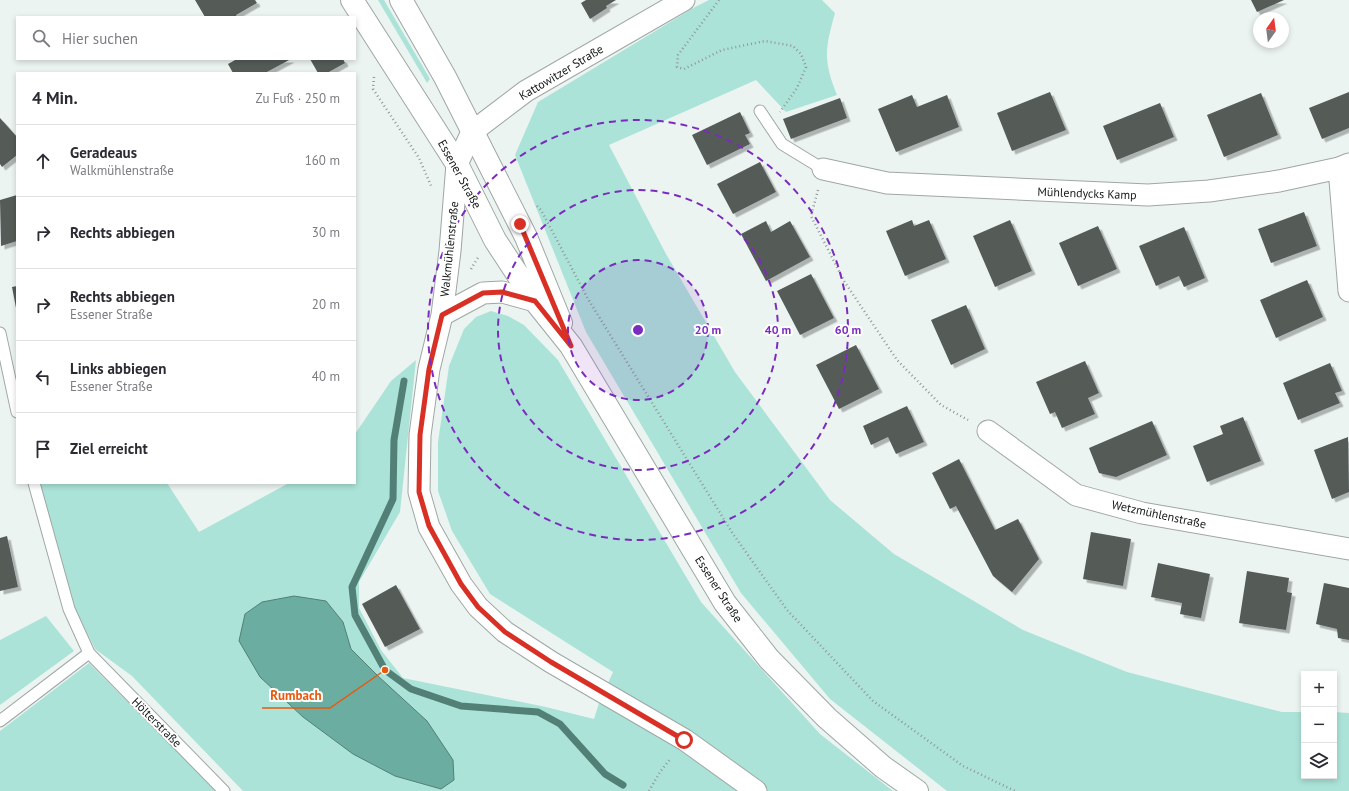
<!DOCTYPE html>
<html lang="de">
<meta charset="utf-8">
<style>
:root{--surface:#fff;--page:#f7f7f7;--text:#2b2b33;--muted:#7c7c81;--line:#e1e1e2}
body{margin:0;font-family:"PT Sans",sans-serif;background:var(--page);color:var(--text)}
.controls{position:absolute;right:12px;bottom:12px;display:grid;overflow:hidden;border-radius:0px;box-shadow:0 2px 6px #0003}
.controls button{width:36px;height:36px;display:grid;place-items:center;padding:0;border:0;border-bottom:1px solid var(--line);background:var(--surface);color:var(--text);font:20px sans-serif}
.compass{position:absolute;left:1253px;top:12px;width:36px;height:36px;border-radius:50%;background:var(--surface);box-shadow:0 2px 6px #0003;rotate:14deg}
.stop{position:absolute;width:12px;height:12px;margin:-9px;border:3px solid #d93025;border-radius:50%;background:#fff}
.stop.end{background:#d93025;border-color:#fff;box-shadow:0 1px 4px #0008}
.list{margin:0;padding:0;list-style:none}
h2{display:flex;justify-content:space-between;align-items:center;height:52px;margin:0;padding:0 16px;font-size:17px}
h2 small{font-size:13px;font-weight:400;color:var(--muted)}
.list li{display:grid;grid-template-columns:26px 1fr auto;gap:12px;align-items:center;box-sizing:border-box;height:72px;padding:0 16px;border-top:1px solid var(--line)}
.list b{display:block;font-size:15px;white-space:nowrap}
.list p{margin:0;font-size:13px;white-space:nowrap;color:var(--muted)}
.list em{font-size:13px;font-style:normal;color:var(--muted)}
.icon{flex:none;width:22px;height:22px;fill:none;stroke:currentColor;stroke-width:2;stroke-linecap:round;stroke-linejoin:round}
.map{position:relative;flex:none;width:1349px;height:791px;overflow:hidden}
.search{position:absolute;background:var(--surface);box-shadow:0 2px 6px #0003;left:16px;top:16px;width:340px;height:44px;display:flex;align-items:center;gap:10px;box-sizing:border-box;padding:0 14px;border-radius:0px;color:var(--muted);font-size:15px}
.panel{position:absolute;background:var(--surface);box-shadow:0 2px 6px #0003;left:16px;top:72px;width:340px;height:412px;border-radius:0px}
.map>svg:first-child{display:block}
</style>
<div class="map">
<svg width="1349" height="791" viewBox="0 0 1349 791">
<defs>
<filter id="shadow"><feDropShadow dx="3.5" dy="3.5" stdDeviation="0" flood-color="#0004"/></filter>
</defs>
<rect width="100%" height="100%" fill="#ecf4f2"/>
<path fill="#ace3d8" d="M378 0H384L430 79 427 83Z
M709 0H822L835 13C825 49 823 60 837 95L786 112 756 80 609 145 666 254 735 372 830 500 894 554 1023 630 1127 672 1282 712H1304V776H1334V712L1349 713V791H947L830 699 741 593 586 332 515 155 538 102 695 7Z
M491 311 508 316 524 325 558 360 701 602 820 734 893 791H243L132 676 95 649 73 605 40 483H167L199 532 289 483H355V434L391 381 416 360 400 512 359 582V608L381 650 403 678 546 707 594 719 599 703 613 672 490 594 452 531 438 491V442L449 366 464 329 476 317Z
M46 616 74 651 0 705V640Z
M89 663 217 791H0V731Z"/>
<path fill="#6cada1" stroke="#528077" d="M294 596 326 601 343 622 351 649 378 676 427 721 453 760 454 780 441 789 395 776 353 754 303 717 260 677 239 641 245 614 262 602Z"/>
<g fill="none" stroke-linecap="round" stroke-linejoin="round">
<path stroke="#528077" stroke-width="7" d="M404 381 394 440 393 499 352 587 355 615 385 670 411 689 461 706 538 712 560 724 605 774 623 785"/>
</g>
<path fill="#545b59" filter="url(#shadow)" d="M195 0H255L257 3 236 15 237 17H205Z
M586 0H616L606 6 607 8 590 19 581 3Z
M1251 0H1284L1257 12Z
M237 59H291L265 73H233L228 64Z
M310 59H343L345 63 327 73H318Z
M1050 92 1066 130 1012 151 997 113Z
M1349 92V128L1322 139 1309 108Z
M1261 93 1278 135 1224 157 1207 115Z
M912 95 917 107 947 95 959 127 896 152 878 109Z
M840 98 847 118 791 139 783 119Z
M1160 103 1174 137 1117 160 1103 126Z
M740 112 750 133 745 135 750 144 707 165 692 135Z
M0 118 17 137V155L2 167 0 164Z
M760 162 776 192 733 214 717 184Z
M17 195V241L1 246 0 200Z
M1304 212 1317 246 1271 263 1258 229Z
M912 220 914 226 929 220 946 259 905 276 886 231Z
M1010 220 1032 271 995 287 973 236Z
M766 221 771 232 790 221 810 257 766 281 741 234Z
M1098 226 1117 269 1078 286 1059 243Z
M1184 227 1205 278 1184 287 1179 276 1156 286 1139 246Z
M811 274 834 318 800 335 777 291Z
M1307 280 1323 317 1276 338 1260 300Z
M17 286V308H16L12 287Z
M966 305 985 349 951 365 931 320Z
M856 345 879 389 839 409 816 365Z
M1085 361 1099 393 1088 398 1095 414 1062 428 1055 412 1050 414 1036 382Z
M1330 363 1342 391 1335 393 1340 403 1298 420 1283 383Z
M907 406 924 442 896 454 888 437 871 445 863 426Z
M1243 417 1261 461 1207 482 1193 446 1223 434 1220 426Z
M1152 421 1167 455 1116 477 1099 473 1089 448Z
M1348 437 1349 492 1332 499 1314 450Z
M959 459 995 530 1018 519 1039 559 1012 592 993 576 956 506 950 509 932 473Z
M1091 532 1131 539 1123 586 1083 579Z
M7 536 18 587 0 591V538Z
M1158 563 1210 574 1201 618 1180 614 1182 603 1151 597Z
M1247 571 1289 578 1287 592 1292 593 1286 630 1239 623Z
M1324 583 1349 588V640L1338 638 1337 629 1316 624Z
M396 585 420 629 385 647 362 604Z"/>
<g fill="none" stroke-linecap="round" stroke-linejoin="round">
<defs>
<path id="lane" d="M760 111 782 144 823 169
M0 333 17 412
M34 483 69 609 89 653 224 791
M0 721 89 653"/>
<path id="street" d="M684 0 526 91 472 132 457 164 450 251 442 315 429 369 420 435 419 492 429 527 461 584 478 607 505 632 551 662 685 740 756 791
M1339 168 1349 291
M823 169 887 183 1148 195 1209 191 1279 181 1339 168 1349 164
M442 315 483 293 502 292 535 301
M988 431 1076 495 1142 513 1349 549"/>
<path id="secondary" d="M352 0 457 164 495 240 535 301 571 346 725 603 769 659 827 718 883 767 917 791
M401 0 445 77 526 237 561 323"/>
</defs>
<use href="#lane" stroke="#9fa7a5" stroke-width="13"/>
<use href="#street" stroke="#9fa7a5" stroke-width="23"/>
<use href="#secondary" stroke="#9fa7a5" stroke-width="24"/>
<path stroke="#919795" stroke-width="2.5" stroke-dasharray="1 3" stroke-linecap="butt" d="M719 0 678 55 677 67 684 69 722 50 765 41 793 46 801 54 806 67 797 88 780 112
M374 77 373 89 419 158 432 188
M818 190 811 216 844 281 897 360 941 405 968 420
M537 206 541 210 588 299 733 534 787 610 873 701 963 766 1015 791
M471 269 479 256
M649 791 660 772 671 758"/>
<use href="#lane" stroke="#fff" stroke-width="11"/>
<use href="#street" stroke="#fff" stroke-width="21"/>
<use href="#secondary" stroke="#fff" stroke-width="22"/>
</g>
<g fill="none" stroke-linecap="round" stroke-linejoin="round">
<path stroke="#d93025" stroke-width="5" d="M520 224 571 346 535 301 502 292 483 293 442 315 429 369 420 435 419 492 429 526 461 584 478 607 505 632 551 662 684 740"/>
</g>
<circle cx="638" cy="330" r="70" fill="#7b2cbf" fill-opacity=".12"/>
<g fill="none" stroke="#7b2cbf" stroke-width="2" stroke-dasharray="7 5">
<circle cx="638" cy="330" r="70"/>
<circle cx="638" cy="330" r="140"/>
<circle cx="638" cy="330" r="210"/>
</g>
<g text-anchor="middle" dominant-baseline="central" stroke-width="4" stroke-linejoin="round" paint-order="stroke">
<g font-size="12" fill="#141716" stroke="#fff">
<text transform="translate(561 72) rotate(-31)">Kattowitzer Straße</text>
<text transform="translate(460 174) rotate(61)">Essener Straße</text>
<text transform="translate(1087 193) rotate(2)">Mühlendycks Kamp</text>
<text transform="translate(449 249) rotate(-84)">Walkmühlenstraße</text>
<text transform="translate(1159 514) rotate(12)">Wetzmühlenstraße</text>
<text transform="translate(719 589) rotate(57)">Essener Straße</text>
<text transform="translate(157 722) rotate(45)">Hölterstraße</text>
</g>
</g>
<circle cx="638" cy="330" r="6" fill="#7b2cbf" stroke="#fff" stroke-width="2"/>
<g font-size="12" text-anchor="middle" font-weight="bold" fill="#7b2cbf" stroke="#fff" stroke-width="4" stroke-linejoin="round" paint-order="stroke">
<text x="708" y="334">20 m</text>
<text x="778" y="334">40 m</text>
<text x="848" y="334">60 m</text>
</g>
<path fill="none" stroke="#e8590c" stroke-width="1.5" d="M385 670L330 708H262"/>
<circle fill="#e8590c" stroke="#fff" stroke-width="1.5" cx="385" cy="670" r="4"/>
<g font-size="13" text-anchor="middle" font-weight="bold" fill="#e8590c" stroke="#fff" stroke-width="4" stroke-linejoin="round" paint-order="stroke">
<text x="296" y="700">Rumbach</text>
</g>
</svg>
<div class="controls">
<button>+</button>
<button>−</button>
<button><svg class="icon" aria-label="layers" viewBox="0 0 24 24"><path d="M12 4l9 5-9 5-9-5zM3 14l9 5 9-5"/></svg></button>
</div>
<svg class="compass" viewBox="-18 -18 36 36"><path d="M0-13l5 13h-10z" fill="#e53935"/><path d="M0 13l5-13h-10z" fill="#7c7c81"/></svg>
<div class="stop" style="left:684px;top:740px"></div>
<div class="stop end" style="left:520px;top:224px"></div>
<div class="search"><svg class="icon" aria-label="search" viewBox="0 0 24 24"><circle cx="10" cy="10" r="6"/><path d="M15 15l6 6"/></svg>Hier suchen</div>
<section class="panel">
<h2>4 Min.<small>Zu Fuß · 250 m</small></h2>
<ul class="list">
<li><svg class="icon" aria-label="ahead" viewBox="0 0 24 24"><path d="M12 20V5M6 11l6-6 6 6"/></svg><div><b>Geradeaus</b><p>Walkmühlenstraße</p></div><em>160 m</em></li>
<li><svg class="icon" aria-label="right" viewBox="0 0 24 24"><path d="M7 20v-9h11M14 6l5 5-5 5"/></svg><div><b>Rechts abbiegen</b></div><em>30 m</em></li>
<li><svg class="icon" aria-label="right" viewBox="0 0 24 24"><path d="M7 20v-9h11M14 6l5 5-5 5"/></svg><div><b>Rechts abbiegen</b><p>Essener Straße</p></div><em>20 m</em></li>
<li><svg class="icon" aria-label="left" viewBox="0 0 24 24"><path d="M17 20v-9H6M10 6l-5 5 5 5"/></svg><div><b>Links abbiegen</b><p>Essener Straße</p></div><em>40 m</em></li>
<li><svg class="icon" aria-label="arrive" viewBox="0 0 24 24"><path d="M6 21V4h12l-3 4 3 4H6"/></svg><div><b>Ziel erreicht</b></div></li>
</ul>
</section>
</div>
